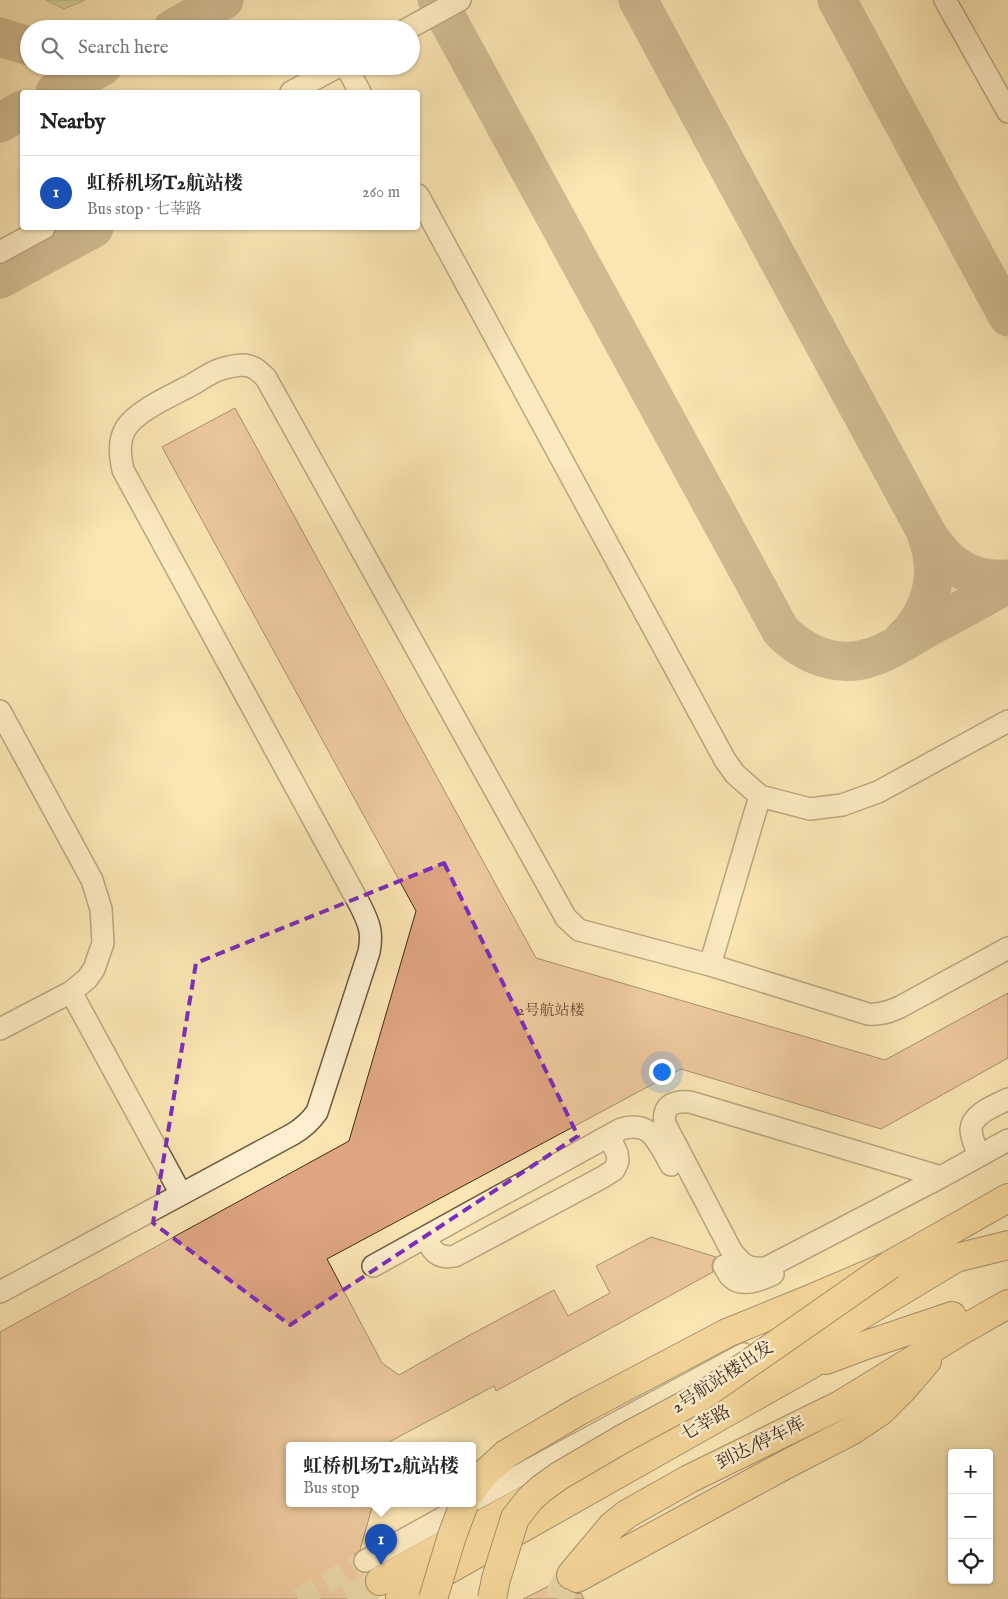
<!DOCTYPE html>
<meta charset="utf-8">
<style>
:root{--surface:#fff;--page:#f2f2f2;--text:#222;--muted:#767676;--line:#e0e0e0;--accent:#111827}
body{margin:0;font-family:"IM FELL English","Noto Serif SC",serif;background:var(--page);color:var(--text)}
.controls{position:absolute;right:15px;bottom:15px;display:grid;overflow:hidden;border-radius:5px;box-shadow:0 1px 4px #0004}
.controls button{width:45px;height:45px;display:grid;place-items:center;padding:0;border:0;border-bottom:1px solid var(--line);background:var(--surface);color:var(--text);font:25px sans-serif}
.you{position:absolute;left:661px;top:1071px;width:18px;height:18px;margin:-12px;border:4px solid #fff;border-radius:50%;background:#1a73e8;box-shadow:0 0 0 8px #1a73e833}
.badge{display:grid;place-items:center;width:32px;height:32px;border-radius:50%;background:var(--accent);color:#fff;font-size:16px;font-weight:700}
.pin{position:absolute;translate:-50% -41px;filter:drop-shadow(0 1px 2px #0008)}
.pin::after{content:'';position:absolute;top:26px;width:18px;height:15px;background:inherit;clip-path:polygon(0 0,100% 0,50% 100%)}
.popup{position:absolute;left:286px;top:1442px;width:190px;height:65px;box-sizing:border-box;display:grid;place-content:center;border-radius:5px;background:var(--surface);filter:drop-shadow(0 1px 4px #0005);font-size:16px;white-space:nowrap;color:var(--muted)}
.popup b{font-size:19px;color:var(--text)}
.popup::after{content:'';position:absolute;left:50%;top:100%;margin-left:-10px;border:10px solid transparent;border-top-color:var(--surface)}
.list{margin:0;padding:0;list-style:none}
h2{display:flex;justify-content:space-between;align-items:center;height:65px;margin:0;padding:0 20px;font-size:21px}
h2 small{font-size:16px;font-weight:400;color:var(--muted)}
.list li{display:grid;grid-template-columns:32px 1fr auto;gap:15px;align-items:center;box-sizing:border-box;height:75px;padding:0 20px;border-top:1px solid var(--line)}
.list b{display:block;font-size:19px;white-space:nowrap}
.list p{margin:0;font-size:16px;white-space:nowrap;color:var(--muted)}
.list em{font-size:16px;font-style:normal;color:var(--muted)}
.icon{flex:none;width:28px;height:28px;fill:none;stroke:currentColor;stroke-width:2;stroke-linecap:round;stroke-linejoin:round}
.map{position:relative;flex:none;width:1008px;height:1599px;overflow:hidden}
.search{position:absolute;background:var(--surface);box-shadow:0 1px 4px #0004;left:20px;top:20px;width:400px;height:55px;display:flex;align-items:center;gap:12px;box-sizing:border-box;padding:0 18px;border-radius:28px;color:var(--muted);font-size:19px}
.panel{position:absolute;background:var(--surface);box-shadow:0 1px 4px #0004;left:20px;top:90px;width:400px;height:140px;border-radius:5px}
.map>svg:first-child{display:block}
</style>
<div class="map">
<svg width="1008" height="1599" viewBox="0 0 1008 1599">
<rect width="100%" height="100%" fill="#fae5b3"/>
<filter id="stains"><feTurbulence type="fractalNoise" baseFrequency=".004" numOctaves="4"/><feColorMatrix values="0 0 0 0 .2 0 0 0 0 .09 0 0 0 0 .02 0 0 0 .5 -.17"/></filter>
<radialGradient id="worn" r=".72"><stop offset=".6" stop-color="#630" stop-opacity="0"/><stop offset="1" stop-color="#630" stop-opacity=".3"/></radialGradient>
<path fill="#b9c690" stroke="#7c7856" d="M46 0H85L64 9Z"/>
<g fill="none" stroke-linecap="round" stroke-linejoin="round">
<path stroke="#9d8867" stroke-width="39" d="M437 0 781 631C805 655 838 669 872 657 891 651 909 638 927 628 954 614 981 599 1008 584
M638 0 926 532C946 564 969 582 1008 579
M837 0 1008 317
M172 29 224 0
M0 37 29 46
M55 92 103 66
M0 123 22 110
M0 279 94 228
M903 639C926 618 938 585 932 555 931 547 928 540 926 532"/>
</g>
<path fill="#dea580" stroke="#402a1b" d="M235 408 536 958 885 1060 1008 993V1058L881 1129 681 1069 327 1259 382 1363 399 1375 468 1336 554 1290 568 1316 610 1293 596 1266 651 1237 716 1257 713 1261 712 1266 713 1272 496 1391 494 1386 391 1441 389 1446H290V1504H373L360 1550 354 1555 353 1561 354 1567 358 1571 363 1573 365 1577 364 1581 367 1589 375 1595 377 1599H0V1332L349 1141 416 911 162 447Z
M557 1582 561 1587 569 1592 576 1594 581 1593 584 1599H523Z"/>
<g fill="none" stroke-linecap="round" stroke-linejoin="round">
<path stroke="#d5c095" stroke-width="21" stroke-dasharray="21 11" stroke-linecap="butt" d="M298 1599 365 1561"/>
<path stroke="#d5c095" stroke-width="28" stroke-dasharray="28 14" stroke-linecap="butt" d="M348 1599 380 1581
M559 1599 562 1589 571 1575"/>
<defs>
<path id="minor" d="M945 0 1008 112
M407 29 460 0
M346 66 360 92
M291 92 339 66
M418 195 725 760 735 774 760 796 810 809 842 805 878 792 1008 721
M0 252 44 228
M0 711 92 880 101 909 103 943 94 969 87 979 71 992 0 1029
M710 965 760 796
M71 992 181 1194
M979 1156C976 1148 971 1138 971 1129 972 1113 997 1105 1008 1099
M941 1177 690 1102C673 1101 662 1105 665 1124L732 1252C744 1266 747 1269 766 1268L941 1177 1008 1140
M426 1237C432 1252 438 1259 455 1256L603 1177 614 1170 618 1161 617 1153 609 1136
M373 1266 621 1129C651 1120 658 1142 671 1165
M724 1266C726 1269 728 1274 731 1277 742 1288 761 1280 773 1274
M0 1292 293 1134C303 1128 310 1122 317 1112L369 952C373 932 369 923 360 905L123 470C120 456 118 441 126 428 137 410 175 394 193 384 202 379 211 372 221 369 228 367 236 365 244 365 254 366 259 371 266 378L566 918 579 930 710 965 868 1014C880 1015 889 1012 900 1007L1008 948
M472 1501 744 1354
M365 1561 468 1504"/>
<path id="major" d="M826 1360 869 1344 952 1316
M737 1384 853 1320 956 1258 1008 1245
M571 1575 612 1526 627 1514 689 1479 840 1405 964 1329 1008 1304
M577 1578 785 1465 851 1431 881 1411 902 1390 927 1361
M380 1581 535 1495
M400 1597 803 1369 842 1346"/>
<path id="highway" d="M472 1490 482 1476 506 1454 579 1411 727 1333 808 1300 890 1265 1008 1198"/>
</defs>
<use href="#minor" stroke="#6e5941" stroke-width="24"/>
<use href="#major" stroke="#402a1b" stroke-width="30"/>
<use href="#highway" stroke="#402a1b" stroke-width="30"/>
<use href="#minor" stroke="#fceece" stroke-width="21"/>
<use href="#major" stroke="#edc27a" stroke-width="28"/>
<use href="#highway" stroke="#edc27a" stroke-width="28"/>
<defs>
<path id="highway-bridge" d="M433 1599 452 1536 464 1504
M492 1599 496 1579 515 1518 530 1499 541 1489 559 1476 624 1438 702 1396 890 1265"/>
</defs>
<use href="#highway-bridge" stroke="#402a1b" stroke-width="30" stroke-linecap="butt"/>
<use href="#highway-bridge" stroke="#edc27a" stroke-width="28"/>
</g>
<path d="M0 0H1008V1599H0ZM444 863 578 1136 290 1325 153 1223 196 963Z" fill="#fae5b3" fill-opacity=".55" fill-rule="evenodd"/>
<path fill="none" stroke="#7b2cbf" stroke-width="4" stroke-dasharray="10 6" stroke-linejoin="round" d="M444 863 578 1136 290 1325 153 1223 196 963Z"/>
<g text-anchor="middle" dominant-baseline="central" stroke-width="5" stroke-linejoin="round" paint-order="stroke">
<g font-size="15" fill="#684934">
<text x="551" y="1010">2号航站楼</text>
</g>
<g font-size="18" fill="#402a1b" stroke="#fceece">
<text transform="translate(723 1378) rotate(-33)">2号航站楼出发</text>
<text transform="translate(706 1424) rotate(-29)">七莘路</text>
<text transform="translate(761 1444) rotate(-26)">到达/停车库</text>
</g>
</g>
<rect width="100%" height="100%" filter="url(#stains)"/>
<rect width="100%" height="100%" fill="url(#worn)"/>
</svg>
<div class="controls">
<button>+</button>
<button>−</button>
<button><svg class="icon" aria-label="locate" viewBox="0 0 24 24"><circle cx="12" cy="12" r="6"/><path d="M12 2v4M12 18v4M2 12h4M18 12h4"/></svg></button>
</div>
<div class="you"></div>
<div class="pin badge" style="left:381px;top:1565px;background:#1a4fb4">1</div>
<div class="popup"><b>虹桥机场T2航站楼</b>Bus stop</div>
<div class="search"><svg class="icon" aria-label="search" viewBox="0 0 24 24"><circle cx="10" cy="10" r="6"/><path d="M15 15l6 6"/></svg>Search here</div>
<section class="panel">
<h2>Nearby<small></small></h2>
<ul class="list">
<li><span class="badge" style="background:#1a4fb4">1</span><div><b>虹桥机场T2航站楼</b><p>Bus stop · 七莘路</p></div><em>260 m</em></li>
</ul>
</section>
</div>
